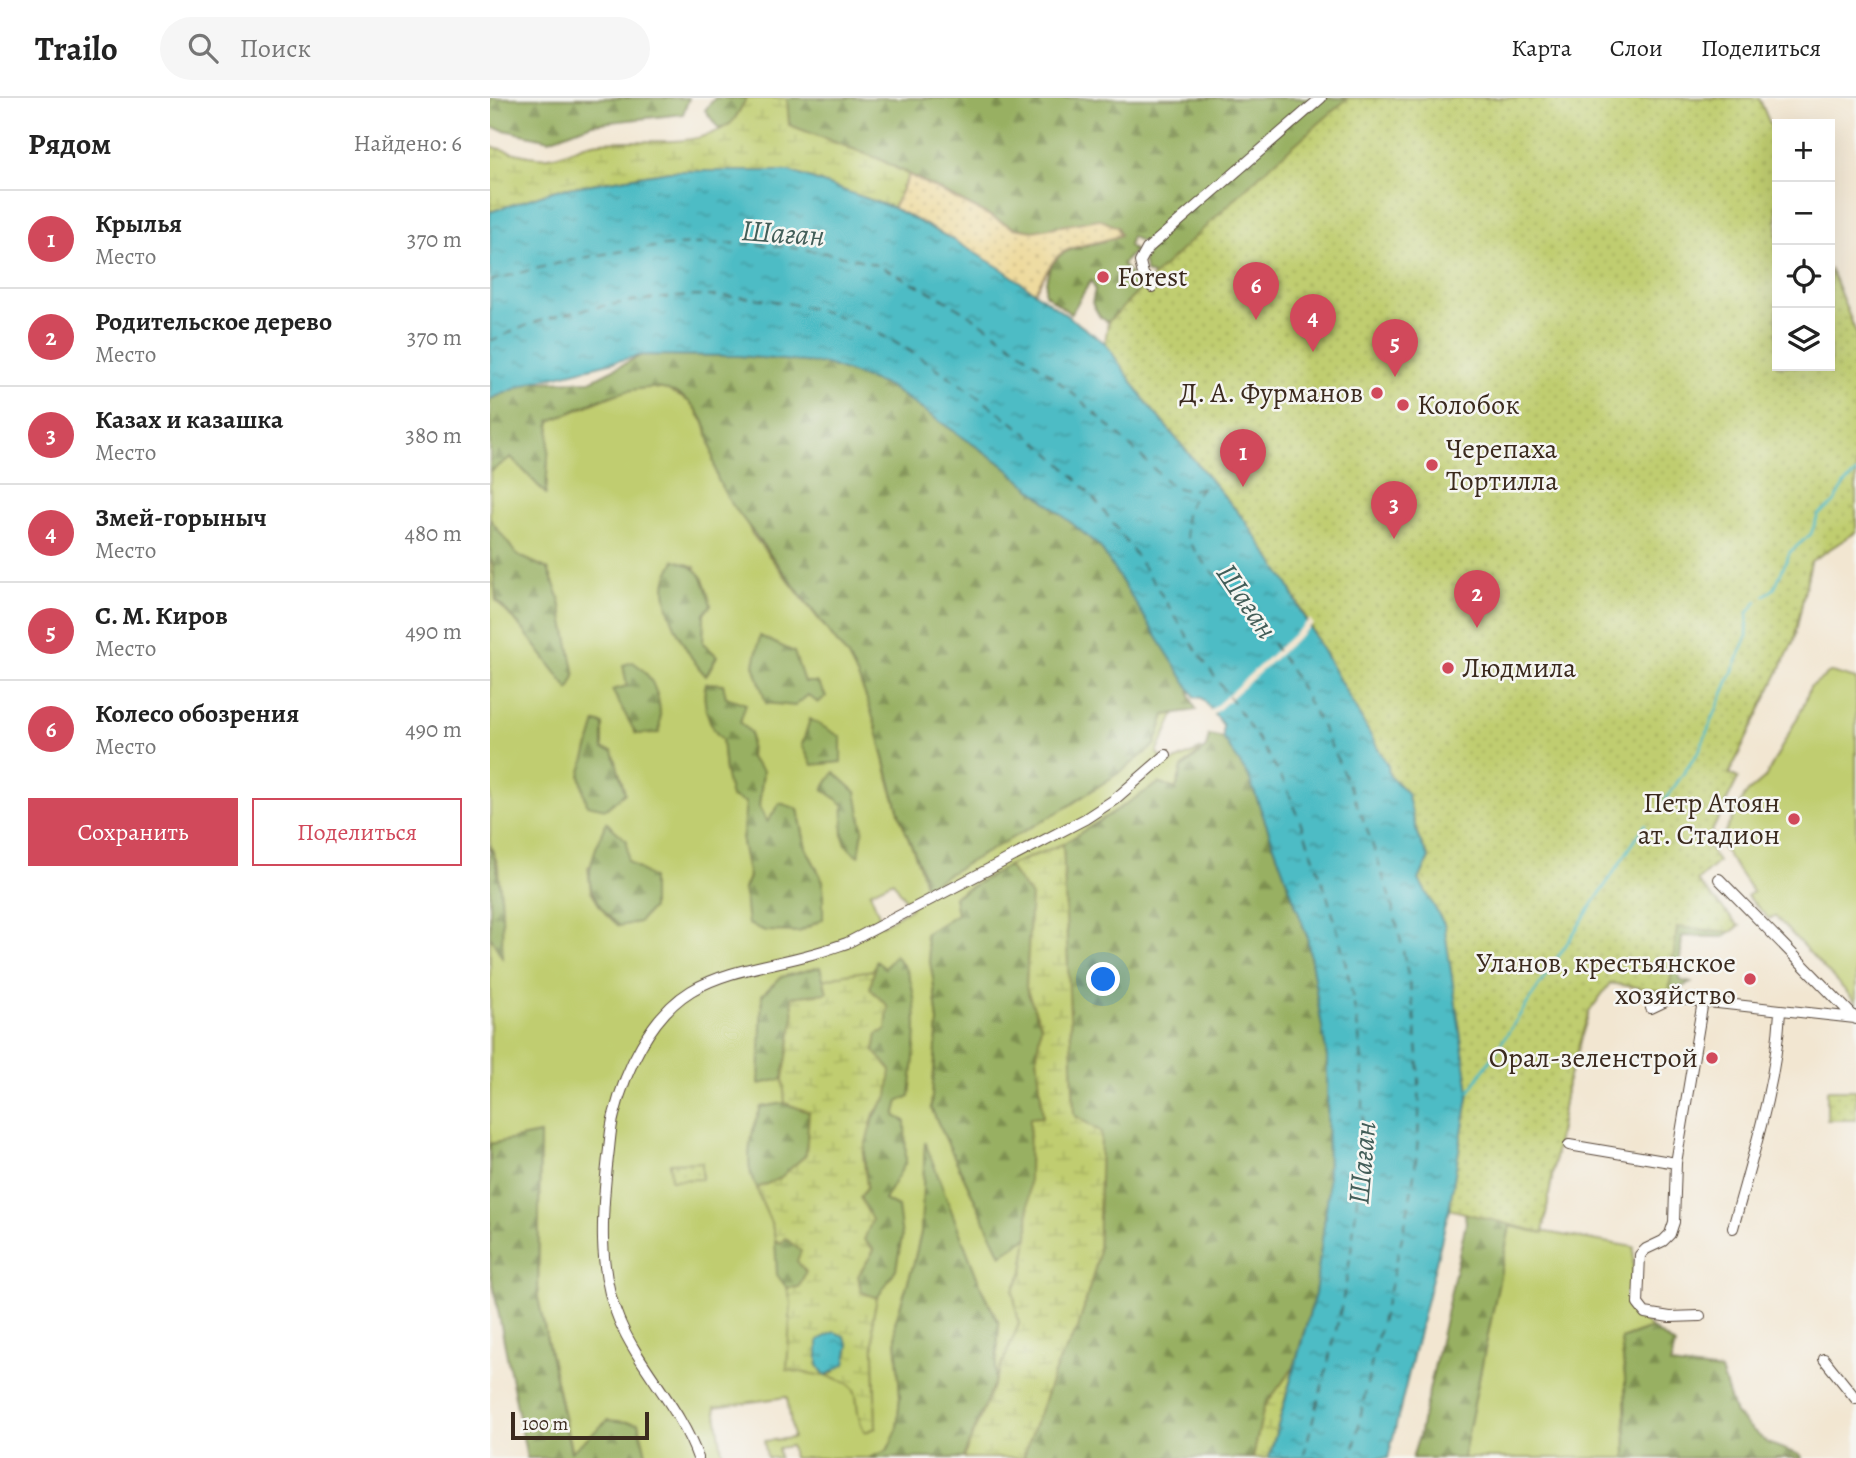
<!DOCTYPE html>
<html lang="ru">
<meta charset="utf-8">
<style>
:root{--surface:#fff;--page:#f6f6f6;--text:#222;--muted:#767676;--line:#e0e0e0;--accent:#d1495b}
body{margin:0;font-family:Alegreya,serif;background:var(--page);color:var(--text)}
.controls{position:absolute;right:21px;top:21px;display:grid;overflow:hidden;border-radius:0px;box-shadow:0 7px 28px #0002}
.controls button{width:63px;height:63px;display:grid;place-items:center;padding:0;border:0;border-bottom:2px solid var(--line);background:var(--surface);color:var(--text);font:35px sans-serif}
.scale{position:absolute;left:21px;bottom:18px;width:138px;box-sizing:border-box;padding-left:7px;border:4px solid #3b2a1e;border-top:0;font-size:19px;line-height:24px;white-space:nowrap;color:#3b2a1e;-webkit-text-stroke:5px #f6f6f2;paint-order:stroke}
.you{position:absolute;left:614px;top:882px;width:24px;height:24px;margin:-18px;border:5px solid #fff;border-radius:50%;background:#1a73e8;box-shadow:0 0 0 10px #1a73e833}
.badge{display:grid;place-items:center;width:46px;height:46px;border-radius:50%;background:var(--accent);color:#fff;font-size:23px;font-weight:700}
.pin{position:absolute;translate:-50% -58px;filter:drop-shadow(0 2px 4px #0008)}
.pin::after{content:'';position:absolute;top:37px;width:24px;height:21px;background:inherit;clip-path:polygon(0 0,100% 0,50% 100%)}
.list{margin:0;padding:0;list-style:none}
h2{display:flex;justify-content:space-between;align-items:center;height:91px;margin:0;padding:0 28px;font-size:30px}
h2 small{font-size:23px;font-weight:400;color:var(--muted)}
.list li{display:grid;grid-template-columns:46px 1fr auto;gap:21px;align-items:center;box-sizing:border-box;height:98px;padding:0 28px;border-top:2px solid var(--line)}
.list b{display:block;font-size:26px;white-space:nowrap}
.list p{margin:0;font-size:23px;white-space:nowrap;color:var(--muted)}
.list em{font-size:23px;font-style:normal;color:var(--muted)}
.actions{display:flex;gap:14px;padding:21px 28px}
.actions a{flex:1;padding:16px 0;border:2px solid var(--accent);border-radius:0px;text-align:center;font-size:24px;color:var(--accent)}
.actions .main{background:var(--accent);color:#fff}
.icon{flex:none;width:38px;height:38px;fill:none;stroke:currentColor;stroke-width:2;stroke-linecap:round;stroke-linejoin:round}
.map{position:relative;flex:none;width:1366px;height:1360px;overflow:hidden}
header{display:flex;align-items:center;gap:42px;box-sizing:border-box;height:98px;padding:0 35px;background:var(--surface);border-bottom:2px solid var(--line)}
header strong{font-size:33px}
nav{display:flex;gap:38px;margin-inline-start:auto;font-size:24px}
.search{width:490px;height:63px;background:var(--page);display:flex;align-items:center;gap:18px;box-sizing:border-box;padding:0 24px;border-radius:38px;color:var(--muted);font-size:26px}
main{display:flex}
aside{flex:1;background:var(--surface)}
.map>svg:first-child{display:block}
</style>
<header>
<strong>Trailo</strong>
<div class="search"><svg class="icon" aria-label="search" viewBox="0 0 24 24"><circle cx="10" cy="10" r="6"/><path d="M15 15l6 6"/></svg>Поиск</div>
<nav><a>Карта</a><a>Слои</a><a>Поделиться</a></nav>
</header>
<main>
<aside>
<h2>Рядом<small>Найдено: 6</small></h2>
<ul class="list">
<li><span class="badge">1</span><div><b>Крылья</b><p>Место</p></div><em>370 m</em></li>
<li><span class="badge">2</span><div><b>Родительское дерево</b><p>Место</p></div><em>370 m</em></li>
<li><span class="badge">3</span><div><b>Казах и казашка</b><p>Место</p></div><em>380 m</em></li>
<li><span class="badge">4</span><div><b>Змей-горыныч</b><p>Место</p></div><em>480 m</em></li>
<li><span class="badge">5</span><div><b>С. М. Киров</b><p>Место</p></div><em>490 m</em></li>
<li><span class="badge">6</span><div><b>Колесо обозрения</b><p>Место</p></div><em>490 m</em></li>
</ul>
<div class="actions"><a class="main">Сохранить</a><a>Поделиться</a></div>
</aside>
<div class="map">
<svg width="1366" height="1360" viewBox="0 0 1366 1360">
<defs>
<pattern id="forest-firs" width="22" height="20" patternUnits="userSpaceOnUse" patternTransform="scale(1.75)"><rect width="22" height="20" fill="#98b062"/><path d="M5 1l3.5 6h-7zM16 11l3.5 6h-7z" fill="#7d8f50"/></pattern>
<pattern id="wetland-marsh" width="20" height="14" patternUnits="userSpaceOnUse" patternTransform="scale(1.75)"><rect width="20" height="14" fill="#c0cd6f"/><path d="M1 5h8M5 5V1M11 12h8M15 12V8" fill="none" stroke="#a6b060"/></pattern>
<pattern id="sand-dots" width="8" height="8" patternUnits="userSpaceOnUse" patternTransform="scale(1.75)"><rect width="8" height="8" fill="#eeda9e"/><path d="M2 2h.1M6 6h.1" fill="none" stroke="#cdbb88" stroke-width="1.8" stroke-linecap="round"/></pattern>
<pattern id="park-dots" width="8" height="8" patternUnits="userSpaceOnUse" patternTransform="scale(1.75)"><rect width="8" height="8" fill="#c0cd6f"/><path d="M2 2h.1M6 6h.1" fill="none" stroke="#a6b060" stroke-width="1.8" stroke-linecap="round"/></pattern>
<pattern id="water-ripples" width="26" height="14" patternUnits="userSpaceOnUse" patternTransform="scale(1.75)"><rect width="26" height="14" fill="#4ebcc5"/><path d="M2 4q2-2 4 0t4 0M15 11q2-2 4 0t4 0" fill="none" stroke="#42999f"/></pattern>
</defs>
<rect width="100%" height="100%" fill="#f6f6f2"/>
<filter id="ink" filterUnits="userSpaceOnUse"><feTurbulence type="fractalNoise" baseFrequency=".0143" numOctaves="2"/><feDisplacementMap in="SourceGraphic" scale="14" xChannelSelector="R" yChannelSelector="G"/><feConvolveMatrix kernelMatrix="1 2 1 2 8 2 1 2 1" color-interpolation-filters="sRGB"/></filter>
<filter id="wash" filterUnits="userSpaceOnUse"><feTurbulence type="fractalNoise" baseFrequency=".00686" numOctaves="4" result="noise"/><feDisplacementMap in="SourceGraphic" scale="28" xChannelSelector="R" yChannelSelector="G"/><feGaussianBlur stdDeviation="1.57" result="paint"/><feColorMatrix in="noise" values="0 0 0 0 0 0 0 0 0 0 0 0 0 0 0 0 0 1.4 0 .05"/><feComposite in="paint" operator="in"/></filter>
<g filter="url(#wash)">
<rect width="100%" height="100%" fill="#f2e6d1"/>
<path fill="#c0cd6f" stroke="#7e7c46" stroke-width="2" fill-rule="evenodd" d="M161 289 178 292 200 304 214 325 222 351 262 436 358 559 373 586 383 614 401 690 413 726 433 777 577 709 636 670 665 647 675 617 685 615 667 655 678 666 712 651 692 670 686 691 614 722 573 746 518 768 464 798 468 816 443 881 448 924 441 1010 511 1156 538 1139 533 1174 523 1193 530 1226 505 1283 509 1225 492 1192 435 1046 431 1135 423 1168 405 1225 410 1298 407 1332 397 1353 379 1360H303L301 1348 288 1350 289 1360H277L274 1343 303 1340 297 1299 225 1309 233 1360H157L148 1325 82 1355 48 1200 50 1036 0 1046V838L12 857 8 767 0 746V460L3 465 6 503 32 530 79 591 85 578 69 499 58 471 27 457 0 421V374L21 359 56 395 60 323 136 292ZM185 462 205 469 214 516 213 545ZM261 635 260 660 273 673 269 708 278 725 308 711 316 750 333 783 254 791 259 779 252 744 256 705 235 674 232 640ZM137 743V762L117 818 101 794 98 769ZM403 783 421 810 393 827 380 794Z
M1341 574 1366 581V904L1285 818 1279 821 1257 798 1263 794 1229 745 1255 697 1275 680 1313 609 1320 589Z
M1020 1128 1144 1149 1141 1208 1161 1230 1131 1241 1135 1279 1136 1360H973Z"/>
<path fill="url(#forest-firs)" stroke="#6a6d40" stroke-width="2" d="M0 0H199L193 16 102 26 59 42 0 29Z
M225 0H257L242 25 229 31 215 12Z
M297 0H1269L1287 43V268H1340V170L1366 235V434L1321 463 1304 542 1239 676 1248 680 1216 745 681 171 664 178 656 174 653 163 660 150 641 138 639 148 645 153 632 166 653 190 618 224 610 219 602 205 605 191 601 182 581 216 555 196C557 140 593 155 630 137L627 129 591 125 543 133 524 130 389 61 299 27Z
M152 257 249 258 336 266 398 288 509 364 610 449 699 588 700 598 706 612 675 617 665 647 636 670 577 709 435 789C432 765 417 741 410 718 393 663 386 610 358 559L238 401C235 395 231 388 228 382 221 363 223 342 214 324 181 259 108 304 60 323L56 396 21 359 0 374V301L42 284 100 283Z
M0 421 27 457 58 471 69 499 85 578 79 592 32 530 6 502 3 466 0 460Z
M185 462C214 471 213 479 221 507L214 516 213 545 227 558 216 578C198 559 170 509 176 482 178 475 182 468 185 462Z
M270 538 304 554 314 584H327L336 598 328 605 318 597 305 608 276 605 264 567Z
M143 564C167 579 173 608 169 635L146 636 122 592 137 588 133 567Z
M216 585 233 586 236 599 256 606 250 624 261 635 260 660 273 673 269 708 277 724 290 705 308 711 316 750 333 783V821L309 834 275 833 258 826 254 791 259 779 252 744 256 705 241 699 235 674 232 641C219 631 211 601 216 585Z
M320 621 351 639V664L322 667 312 647Z
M106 624 113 626V651L123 653 135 695 116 711 97 707 90 677Z
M719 637 733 640 759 679 817 838 837 959 838 1096 825 1196 804 1269 774 1309 763 1360H533L567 1267 588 1230 608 1159 611 1034 584 1017 573 746 669 685 686 691 692 670 716 650Z
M344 674 366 694 373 732 369 758C347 746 353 729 354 707L333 691Z
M116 724 137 743 138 763 162 780V810L149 824 129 828C86 791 98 770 116 724Z
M0 746C13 783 13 819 12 859L0 838Z
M518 768 541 798 536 890 551 927 547 957 553 1020H540L538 1139 511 1157 441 1010 448 924 443 881 435 836 467 816 464 799Z
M961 825 1249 828 1233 839 1192 838 1189 882 1201 885 1179 894 1120 885 1099 914 1077 985 1053 1135 1020 1128 973 1360H922L929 1338 976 1125 971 1081Z
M405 857C409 863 415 869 418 875 432 913 424 959 420 998L409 1003 405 1018 415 1023 416 1064 394 1102 408 1109 412 1139 406 1171 387 1200 371 1194 368 1178 384 1152 374 1142 370 1099 377 1089C372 1051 373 1030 398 998L384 953 387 936 380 891 386 863 395 870Z
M330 869 337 895 302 899 304 920 293 981 269 986 272 897 291 879Z
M295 1005 319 1014 316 1057 289 1081 267 1090C252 1068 261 1033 271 1009Z
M50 1036 48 1200 81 1354 118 1322 148 1325 157 1360H37L0 1172V1046Z
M435 1044 492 1192 509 1225 505 1283 473 1360H379L397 1353 407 1332 410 1298 405 1225 423 1168 431 1135Z
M295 1140 312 1153 316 1174 309 1189 297 1190 287 1177 285 1142 291 1145Z
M1161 1230 1185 1247 1180 1267 1231 1273 1245 1316 1277 1345 1310 1357 1312 1360H1136L1135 1279 1131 1241Z"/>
<path fill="url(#wetland-marsh)" stroke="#7e7c46" stroke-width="2" d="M257 0H297L299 27 389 61 419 77 403 110 299 73H179L66 92 0 114V48C15 52 31 58 47 59 68 62 84 48 103 45 147 38 200 54 240 26 247 21 251 8 257 0Z
M573 746 584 1017 611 1034 608 1159 588 1230 567 1267 533 1360H473L529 1226 523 1193 533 1174 538 1139 540 1020 553 1019 547 957 551 927 536 890 541 798 518 768Z
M384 872 380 891 398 908 396 932 387 936 384 953 401 972 398 998 384 1016 373 1056 377 1089 370 1099 382 1122 374 1142 384 1152 368 1178 371 1194 387 1200 383 1219 386 1330 375 1334C357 1303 382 1287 336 1278L344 1274 328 1267 335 1278 297 1272 301 1204 297 1190 309 1189 316 1174 307 1163 311 1153 295 1140 291 1145 285 1142C284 1123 271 1109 267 1090L289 1081 316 1057 319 1014 295 1005 293 981 304 920 302 899 337 895 334 882 355 876Z
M804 1269 779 1360H763L774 1309Z"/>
<path fill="url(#sand-dots)" stroke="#94825e" stroke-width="2" d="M419 77 524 130 543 133 609 121 627 129 630 137C613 146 582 145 568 158 558 168 551 184 544 195 499 163 454 135 403 110Z"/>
<path fill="url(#park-dots)" stroke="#7e7c46" stroke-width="2" d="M858 0H1269L1287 43V268H1340V170L1366 235V434L1321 463 1304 542 1239 676 1248 680 1216 745 1228 764 1207 783 1249 828 1241 834 1187 829 1179 894 1120 885 1099 914 1077 985 1053 1135 959 1111 979 994 954 826 929 782 939 760 928 739 917 696 899 677 799 488 756 424 658 307 615 245 618 224 670 172 773 74Z
M1337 992H1366V1022H1337Z
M212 1064V1081L181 1082 180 1065Z"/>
<path fill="url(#water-ripples)" stroke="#447372" stroke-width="2" d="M179 73H299L403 110 458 139 512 171 615 245 658 307 756 424 799 488 811 514 898 668 899 677 917 695 928 739 939 760 929 782 954 826 979 994 959 1111 898 1360H779L825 1196 838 1096 837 959 817 838 759 679 733 640V627L712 600 705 599 610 449 509 364 398 288 336 266 249 258 152 257 42 284 0 301V114L66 92Z
M344 1234 354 1238 359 1247 355 1266 335 1278 328 1267V1242Z"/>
<path fill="#f2e6d1" d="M820 521 823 526 722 618 719 614Z"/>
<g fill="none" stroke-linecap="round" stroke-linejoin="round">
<path stroke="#4ebcc5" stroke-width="2.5" d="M1275 497 1284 491 1300 454 1321 436 1328 417 1344 405 1354 387 1366 375
M1173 705 1209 653 1257 539 1258 515 1267 503
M979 994 1155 727"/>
<path stroke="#425d58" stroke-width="2" stroke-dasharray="9 7" stroke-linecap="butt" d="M0 183C104 153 210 135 318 152 341 156 364 159 386 167 397 171 408 177 419 183 513 228 603 310 677 384 689 392 698 394 712 389
M0 243C18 236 37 226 56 221 148 196 253 187 344 217 395 234 442 266 485 297 513 317 541 337 566 361 623 414 662 482 703 547 733 592 767 635 793 683 803 703 811 725 819 747 844 811 861 877 870 946 875 985 873 1026 870 1065 867 1105 863 1145 856 1185 845 1244 828 1302 813 1360
M713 389C697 404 691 420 698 442 709 460 724 475 738 491 762 518 786 548 805 580 888 725 946 900 925 1070 917 1131 898 1191 885 1251 876 1287 870 1324 862 1360"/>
</g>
</g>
<g filter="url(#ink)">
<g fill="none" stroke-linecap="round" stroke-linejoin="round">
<defs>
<path id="minor" d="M662 189 653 176 650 164 657 151 831 0
M1229 781 1366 921
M1161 910 1182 900 1365 920
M1079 1047 1186 1065
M1243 1130C1262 1059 1286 988 1290 914
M1210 1218 1180 1219 1155 1215 1148 1206 1150 1157 1156 1151 1173 1143 1180 1136 1184 1124 1186 1065 1213 903
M1334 1261 1366 1301
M208 1360C190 1309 150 1271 129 1222 107 1171 112 1113 118 1059 120 1046 120 1031 124 1017 135 973 160 918 201 893 238 871 281 868 322 856 334 853 345 849 357 845L595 721 624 702 676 657"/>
</defs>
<use href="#minor" stroke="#564639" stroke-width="12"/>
<use href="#minor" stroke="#fff" stroke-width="10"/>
</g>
</g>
<g fill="#d1495b" stroke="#f6f6f2" stroke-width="2.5">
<circle cx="613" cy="179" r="7"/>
<circle cx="887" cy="295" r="7"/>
<circle cx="913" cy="307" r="7"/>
<circle cx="942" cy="367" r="7"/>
<circle cx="958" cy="570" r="7"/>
<circle cx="1304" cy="721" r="7"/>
<circle cx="1260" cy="881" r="7"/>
<circle cx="1222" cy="960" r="7"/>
</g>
<g text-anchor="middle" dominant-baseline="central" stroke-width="5" stroke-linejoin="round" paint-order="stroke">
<g font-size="28" fill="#3b2a1e" stroke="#f6f6f2" text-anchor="start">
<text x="627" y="179">Forest</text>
<text x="873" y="295" text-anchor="end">Д. А. Фурманов</text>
<text x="927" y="307">Колобок</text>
<text x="956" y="351">Черепаха<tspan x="956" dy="32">Тортилла</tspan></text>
<text x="972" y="570">Людмила</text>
<text x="1290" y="705" text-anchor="end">Петр Атоян<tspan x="1290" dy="32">ат. Стадион</tspan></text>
<text x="1246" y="865" text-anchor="end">Уланов, крестьянское<tspan x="1246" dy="32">хозяйство</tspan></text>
<text x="1208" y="960" text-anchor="end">Орал-зеленстрой</text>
</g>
<g font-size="30" font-style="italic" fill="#425d58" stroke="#f6f6f2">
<text transform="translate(293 135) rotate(4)">Шаған</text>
<text transform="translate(757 503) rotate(56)">Шаған</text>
<text transform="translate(872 1065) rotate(-85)">Шаған</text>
</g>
</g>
</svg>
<div class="controls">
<button>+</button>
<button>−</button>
<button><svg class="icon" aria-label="locate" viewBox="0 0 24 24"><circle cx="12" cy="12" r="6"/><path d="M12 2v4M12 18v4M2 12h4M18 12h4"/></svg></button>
<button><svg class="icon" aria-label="layers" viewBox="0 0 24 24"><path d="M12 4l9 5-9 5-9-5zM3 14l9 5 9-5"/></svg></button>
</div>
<div class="scale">100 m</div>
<div class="you"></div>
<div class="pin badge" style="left:753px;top:389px">1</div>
<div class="pin badge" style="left:987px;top:530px">2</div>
<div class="pin badge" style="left:904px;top:441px">3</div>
<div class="pin badge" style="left:823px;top:254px">4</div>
<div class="pin badge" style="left:905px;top:279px">5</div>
<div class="pin badge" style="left:766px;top:222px">6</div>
</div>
</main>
